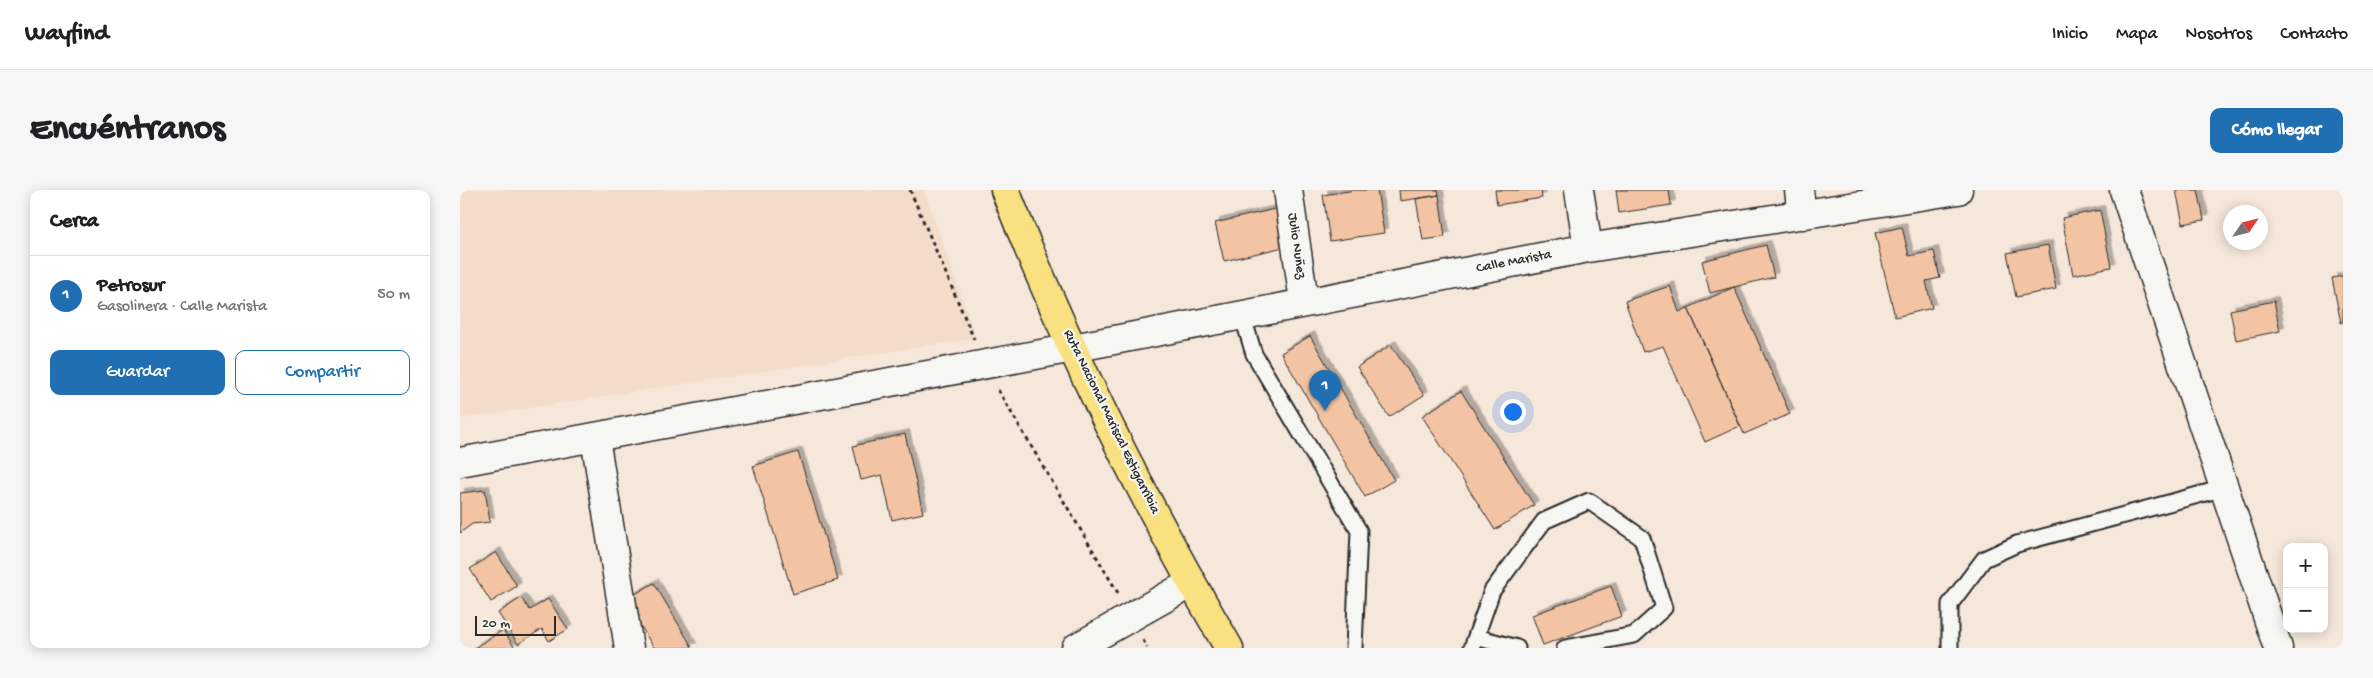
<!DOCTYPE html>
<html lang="es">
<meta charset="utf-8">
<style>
:root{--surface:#fff;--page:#f6f6f6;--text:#202124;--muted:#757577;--line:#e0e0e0;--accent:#1f6fb2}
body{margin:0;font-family:"Gochi Hand",sans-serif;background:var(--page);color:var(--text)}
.controls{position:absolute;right:15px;bottom:15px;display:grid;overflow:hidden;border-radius:10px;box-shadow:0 2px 12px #0003}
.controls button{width:45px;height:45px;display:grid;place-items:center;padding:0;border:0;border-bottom:1px solid var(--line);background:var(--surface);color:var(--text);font:25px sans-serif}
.compass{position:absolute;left:1763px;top:15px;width:45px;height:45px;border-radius:50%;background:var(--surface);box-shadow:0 2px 12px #0003;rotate:55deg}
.scale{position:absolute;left:15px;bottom:12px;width:81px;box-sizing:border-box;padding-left:5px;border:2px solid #2b2b2b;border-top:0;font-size:14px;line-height:18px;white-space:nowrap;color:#2b2b2b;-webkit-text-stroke:4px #f6f6f2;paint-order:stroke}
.you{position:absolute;left:1052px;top:221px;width:18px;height:18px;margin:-12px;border:4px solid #fff;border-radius:50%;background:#1a73e8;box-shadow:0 0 0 8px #1a73e833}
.badge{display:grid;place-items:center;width:32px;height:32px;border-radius:50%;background:var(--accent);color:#fff;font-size:16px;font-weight:700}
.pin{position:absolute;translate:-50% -41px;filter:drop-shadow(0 1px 2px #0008)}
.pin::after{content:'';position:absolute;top:26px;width:18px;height:15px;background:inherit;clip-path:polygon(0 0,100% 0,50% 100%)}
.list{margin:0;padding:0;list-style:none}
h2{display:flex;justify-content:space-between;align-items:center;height:65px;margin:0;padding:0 20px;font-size:21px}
h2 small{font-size:16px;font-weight:400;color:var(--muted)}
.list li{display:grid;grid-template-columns:32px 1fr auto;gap:15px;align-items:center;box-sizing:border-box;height:80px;padding:0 20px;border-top:1px solid var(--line)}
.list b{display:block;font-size:19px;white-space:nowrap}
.list p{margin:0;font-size:16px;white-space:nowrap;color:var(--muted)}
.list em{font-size:16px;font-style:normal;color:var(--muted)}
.actions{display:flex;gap:10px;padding:15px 20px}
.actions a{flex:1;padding:11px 0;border:1px solid var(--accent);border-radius:10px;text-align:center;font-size:18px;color:var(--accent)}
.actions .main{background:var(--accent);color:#fff}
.map{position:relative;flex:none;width:1883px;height:458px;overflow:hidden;border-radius:10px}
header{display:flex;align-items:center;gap:30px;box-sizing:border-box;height:70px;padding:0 25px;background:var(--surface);border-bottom:1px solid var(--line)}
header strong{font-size:24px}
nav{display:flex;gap:28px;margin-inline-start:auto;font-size:18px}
.intro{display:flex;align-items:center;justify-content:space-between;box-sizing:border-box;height:120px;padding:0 30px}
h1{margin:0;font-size:35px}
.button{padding:12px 22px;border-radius:10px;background:var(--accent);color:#fff;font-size:18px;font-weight:700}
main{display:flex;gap:30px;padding:0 30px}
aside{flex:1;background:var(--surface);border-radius:10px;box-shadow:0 2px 12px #0003}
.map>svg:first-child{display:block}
</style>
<header>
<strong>Wayfind</strong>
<nav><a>Inicio</a><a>Mapa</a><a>Nosotros</a><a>Contacto</a></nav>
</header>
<div class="intro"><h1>Encuéntranos</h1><a class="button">Cómo llegar</a></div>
<main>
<aside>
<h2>Cerca<small></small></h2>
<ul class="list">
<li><span class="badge">1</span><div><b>Petrosur</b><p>Gasolinera · Calle Marista</p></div><em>50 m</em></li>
</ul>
<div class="actions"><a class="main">Guardar</a><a>Compartir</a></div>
</aside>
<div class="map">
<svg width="1883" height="458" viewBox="0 0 1883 458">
<defs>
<filter id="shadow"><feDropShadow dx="4.5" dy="-4.5" stdDeviation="0" flood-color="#0004"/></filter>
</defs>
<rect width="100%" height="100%" fill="#f5e7da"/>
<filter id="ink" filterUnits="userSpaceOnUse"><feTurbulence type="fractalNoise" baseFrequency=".02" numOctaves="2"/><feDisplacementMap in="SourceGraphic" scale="10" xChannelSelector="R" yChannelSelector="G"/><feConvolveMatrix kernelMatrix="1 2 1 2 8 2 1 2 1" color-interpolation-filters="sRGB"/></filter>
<g filter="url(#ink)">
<path fill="#f4dcca" d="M0 0H464L516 148 0 229Z"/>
<path fill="#f3c4a3" stroke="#2b2b2b" filter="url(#shadow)" d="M895 0H917L924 43 870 51 863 5Z
M939 0H978L979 5 940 11Z
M1035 0H1081L1082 8 1037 15Z
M1156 0H1209L1211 15 1159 23Z
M1716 0H1738L1744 30 1723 34Z
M979 5 985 47 963 50 956 9Z
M819 18 828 56 764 71 755 33Z
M1640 20 1651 77 1613 85 1602 28Z
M1442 37 1449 66 1474 61 1480 88 1466 91 1472 118 1435 127 1415 43Z
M1306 55 1314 87 1250 103 1242 71Z
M1588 55 1596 99 1556 107 1547 63Z
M1883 86V132L1881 133 1872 88Z
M1210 96 1219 122 1228 118 1280 236 1245 252 1203 156 1183 162 1165 111Z
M1274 97 1330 224 1284 244 1228 118Z
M1814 111 1820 141 1776 150 1770 120Z
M850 146 934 290 905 307 821 163Z
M931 155 964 205 929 227 897 177Z
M1001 201 1074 315 1035 340 962 226Z
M445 244 463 323 432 330 422 285 401 290 393 256Z
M338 262 378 390 333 404 293 276Z
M25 300 30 332 12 334 0 343V303Z
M36 362 57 396 31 412 10 379Z
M194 393 232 457 231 458H194L165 410Z
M1151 396 1162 426 1083 455 1072 425Z
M61 408 70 420 88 409 108 439 89 451 82 439 58 454 38 423Z
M43 440 55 458H14Z"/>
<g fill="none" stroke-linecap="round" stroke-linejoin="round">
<defs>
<path id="lane" d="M782 124 794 164 899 341 894 458
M1016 447 1057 458
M1012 458 1032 401 1084 331 1129 311 1182 348 1204 418 1174 445 1105 458
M1490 458V414L1524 369 1557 354 1764 298"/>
<path id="street" d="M828 0 844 111
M1119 0 1128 58
M1339 0 1342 25
M1664 0 1818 458
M135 248 169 458
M0 272 613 158 1128 58 1498 0
M616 458 731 393"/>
<path id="primary" d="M545 0C606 156 685 314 769 458"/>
</defs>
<use href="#lane" stroke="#2b2b2b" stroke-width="19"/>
<use href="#street" stroke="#2b2b2b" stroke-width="31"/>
<use href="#primary" stroke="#2b2b2b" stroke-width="31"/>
<path stroke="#2b2b2b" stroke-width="3" stroke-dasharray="4 4" stroke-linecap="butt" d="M450 0 514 149
M538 200 658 403
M683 450 687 458"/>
<use href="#lane" stroke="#f6f6f2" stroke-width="15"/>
<use href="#street" stroke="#f6f6f2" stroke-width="28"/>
<use href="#primary" stroke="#f9e181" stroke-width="28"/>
</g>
</g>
<g text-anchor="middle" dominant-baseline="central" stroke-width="4.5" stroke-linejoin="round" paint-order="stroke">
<g font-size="14" fill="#2b2b2b" stroke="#f6f6f2">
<text transform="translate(836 56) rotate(82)">Julio Nuñez</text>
<text transform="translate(1054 72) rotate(-11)">Calle Marista</text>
<text transform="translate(651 232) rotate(64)">Ruta Nacional Mariscal Estigarribia</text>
</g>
</g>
</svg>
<div class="controls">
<button>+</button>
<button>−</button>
</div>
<svg class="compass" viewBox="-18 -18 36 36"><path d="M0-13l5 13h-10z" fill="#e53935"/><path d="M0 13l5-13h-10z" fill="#757577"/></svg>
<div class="scale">20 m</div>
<div class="you"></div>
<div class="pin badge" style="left:865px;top:221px">1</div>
</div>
</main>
